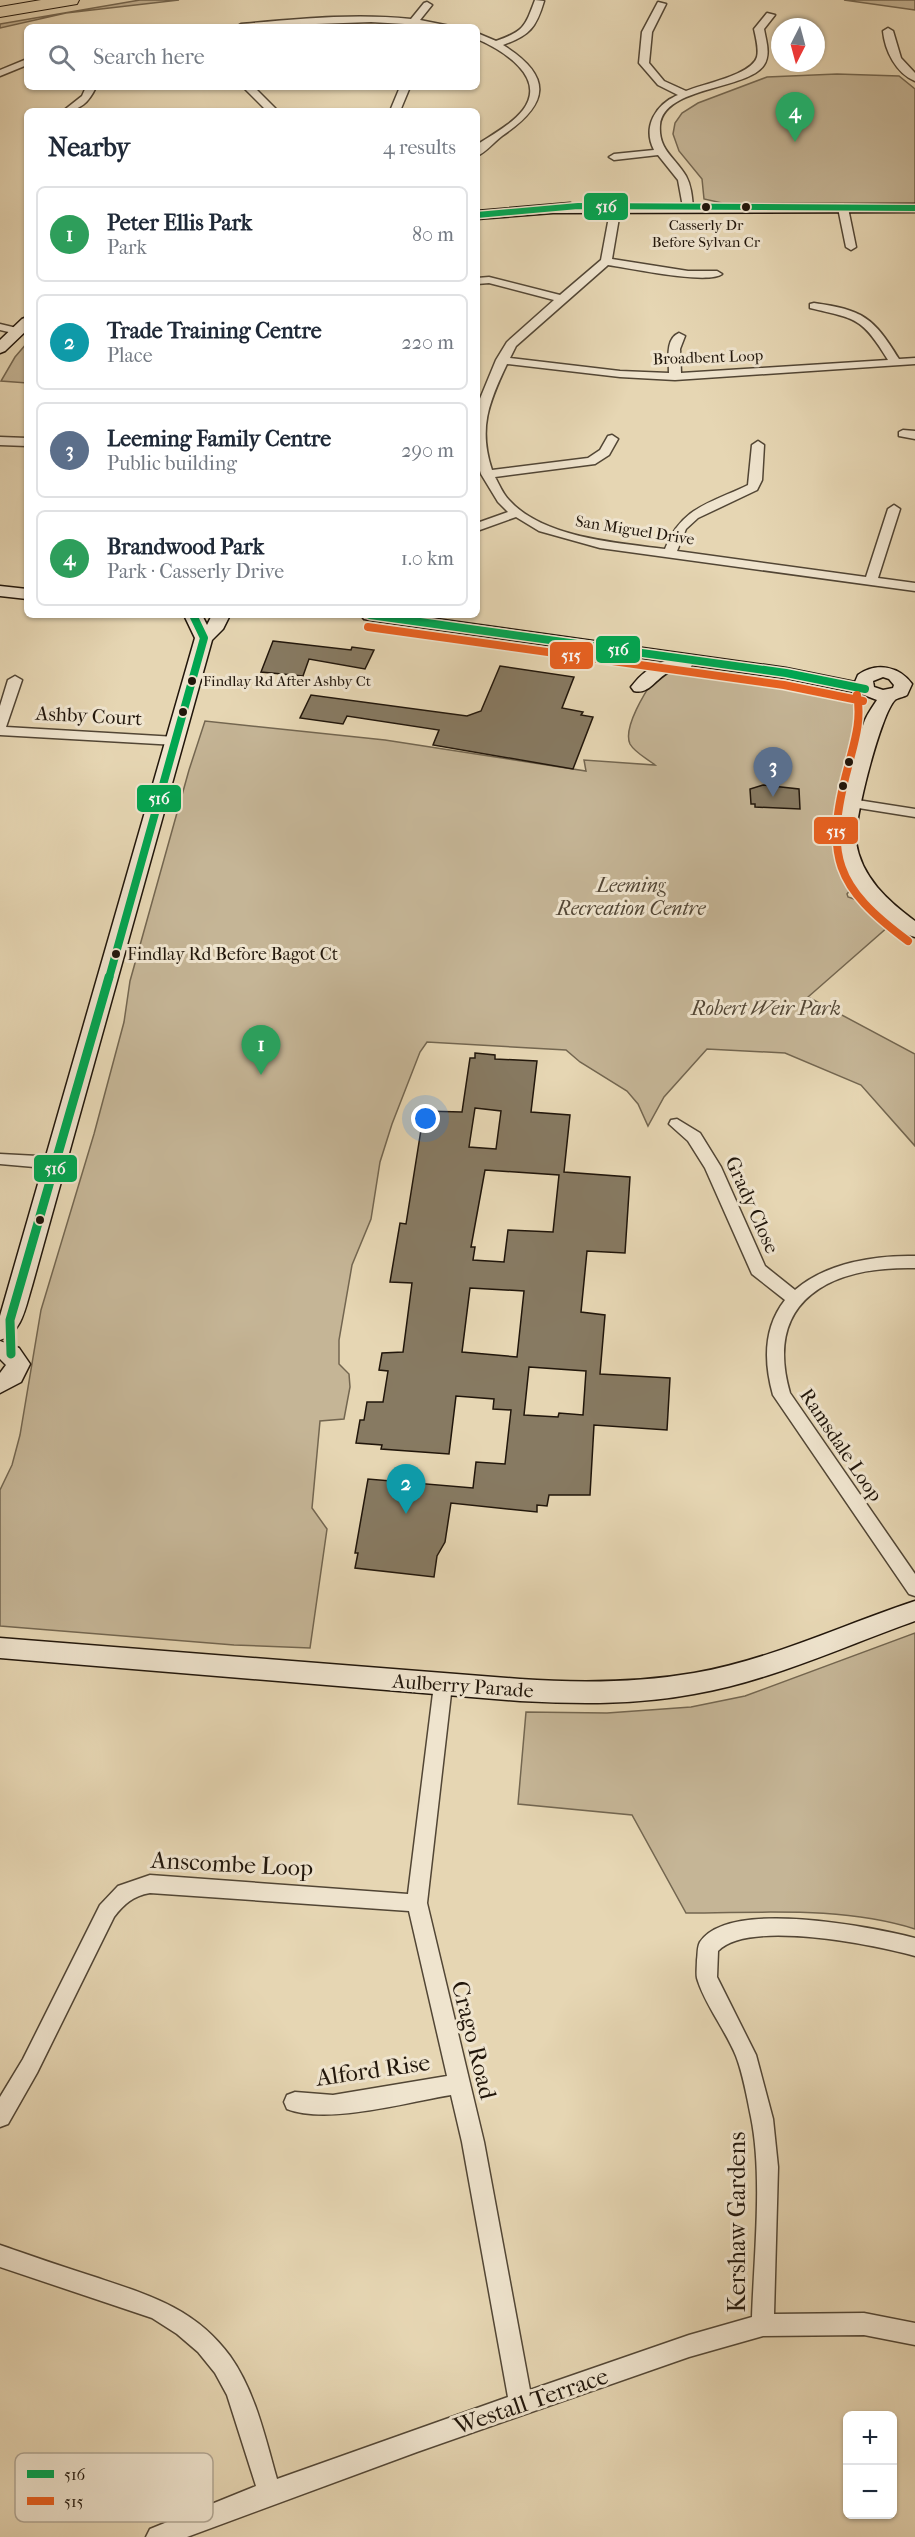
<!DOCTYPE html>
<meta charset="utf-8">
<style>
:root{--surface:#fff;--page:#f6f6f7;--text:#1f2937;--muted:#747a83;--line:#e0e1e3;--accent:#ea580c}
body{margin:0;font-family:"IM FELL French Canon",serif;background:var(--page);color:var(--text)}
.controls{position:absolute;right:18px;bottom:18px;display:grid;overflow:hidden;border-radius:9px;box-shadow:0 2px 4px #0004}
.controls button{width:54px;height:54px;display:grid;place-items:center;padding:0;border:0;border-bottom:2px solid var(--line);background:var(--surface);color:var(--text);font:30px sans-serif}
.compass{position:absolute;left:771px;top:18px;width:54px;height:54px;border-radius:50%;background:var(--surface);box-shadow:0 2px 4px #0004;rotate:186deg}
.you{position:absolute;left:426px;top:1119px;width:21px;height:21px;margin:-15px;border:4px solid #fff;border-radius:50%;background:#1a73e8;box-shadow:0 0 0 9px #1a73e833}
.badge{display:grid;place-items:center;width:39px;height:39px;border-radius:50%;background:var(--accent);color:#fff;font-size:20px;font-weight:700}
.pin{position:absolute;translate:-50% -50px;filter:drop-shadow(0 2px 3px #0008)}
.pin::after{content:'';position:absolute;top:32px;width:21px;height:18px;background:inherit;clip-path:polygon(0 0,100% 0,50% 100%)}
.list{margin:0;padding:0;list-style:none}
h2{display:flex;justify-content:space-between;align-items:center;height:78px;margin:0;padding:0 24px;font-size:26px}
h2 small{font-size:20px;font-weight:400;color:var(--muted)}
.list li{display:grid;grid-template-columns:39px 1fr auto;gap:18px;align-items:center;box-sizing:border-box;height:96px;margin:0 12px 12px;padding:0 12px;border:2px solid var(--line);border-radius:9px}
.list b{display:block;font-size:22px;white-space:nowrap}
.list p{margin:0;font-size:20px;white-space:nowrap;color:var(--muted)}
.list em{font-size:20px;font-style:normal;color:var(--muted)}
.icon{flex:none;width:33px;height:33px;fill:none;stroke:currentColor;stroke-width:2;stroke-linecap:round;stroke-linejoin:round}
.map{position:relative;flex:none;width:915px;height:2537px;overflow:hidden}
.search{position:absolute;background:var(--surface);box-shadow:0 2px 4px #0004;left:24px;top:24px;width:456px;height:66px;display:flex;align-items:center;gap:15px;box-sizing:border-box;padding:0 21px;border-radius:9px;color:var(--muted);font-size:22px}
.panel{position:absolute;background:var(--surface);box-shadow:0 2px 4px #0004;left:24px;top:108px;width:456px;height:510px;border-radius:9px}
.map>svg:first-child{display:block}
</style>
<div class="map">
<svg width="915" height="2537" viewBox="0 0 915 2537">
<rect width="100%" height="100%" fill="#e6d6b3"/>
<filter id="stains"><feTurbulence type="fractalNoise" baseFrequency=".00333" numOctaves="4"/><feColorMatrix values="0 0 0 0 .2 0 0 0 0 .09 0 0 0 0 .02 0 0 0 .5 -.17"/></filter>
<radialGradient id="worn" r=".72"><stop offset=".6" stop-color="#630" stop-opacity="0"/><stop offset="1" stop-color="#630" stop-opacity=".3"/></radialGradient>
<path fill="#c5b596" stroke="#736650" stroke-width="1.5" d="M140 0H179L66 13 0 28V24Z
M844 0H915V10Z
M837 74 899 76 915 89V204L722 203 704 199 702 179 679 151 673 134 675 123 682 113 698 103 767 77Z
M27 343V383L1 381 15 357Z
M674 669 831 691C843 696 853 700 858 712 849 746 832 803 832 836 833 854 843 874 851 889L847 894 848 897 860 901 889 926 808 997 915 1054V1146L861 1085 785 1053 707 1049 664 1097 648 1126 638 1104 627 1091 580 1062 566 1050 427 1042 420 1052 392 1124 380 1162 371 1219 352 1265 339 1340V1364L349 1374 350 1387 344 1419 320 1421 312 1508 327 1529 310 1648 234 1645 0 1626V1490L12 1465 20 1435 41 1310 94 1134 124 1022 130 981 189 770 205 721 385 740 586 771 584 760 655 765C648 759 635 753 630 744 622 727 648 688 657 674Z
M915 1633V1929C841 1906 763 1913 686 1913L632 1815 518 1804 526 1712 607 1713 691 1707 745 1696Z"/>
<path fill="#877a62" stroke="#21160b" stroke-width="1.5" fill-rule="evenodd" d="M273 641 351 650 352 647 374 650 365 669 309 659 303 676 261 672Z
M500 666 574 677 562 708 583 712 581 715 593 717 573 769 433 745 439 730 347 716 343 724 300 718 311 695 467 716 481 711Z
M763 785 799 789 800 809 755 807V804H751L750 789Z
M475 1053 495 1055V1059L537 1061 531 1112 570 1115 564 1172 630 1177 625 1253 587 1251 581 1312 605 1315 600 1374 670 1378 667 1430 594 1425 590 1495H549L547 1506 537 1505V1512L451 1503 445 1542 437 1556 434 1577 355 1568 358 1553H355L368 1479 473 1488 476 1462 505 1464 511 1410 493 1409 494 1399 456 1396 449 1454 381 1449 382 1445 356 1443 360 1420H364L367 1402H383L388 1371 379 1370 382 1353 403 1352 412 1283 390 1282 400 1223 406 1224 424 1111 462 1112 470 1058H475ZM475 1108 501 1111 496 1149 469 1147ZM485 1170 559 1175 553 1232 508 1230 504 1262 473 1260 475 1247H471ZM470 1288 524 1291 517 1357 462 1352ZM529 1367 586 1371 583 1415 559 1413 558 1417 524 1415Z"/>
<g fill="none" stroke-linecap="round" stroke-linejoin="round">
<defs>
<path id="street" d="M535 0 544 1C536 28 530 35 503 45 554 77 549 104 502 136 494 142 485 153 477 156L478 144C493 134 512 124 523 110 548 77 502 50 477 39V33L496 41C524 31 525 27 535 0Z
M427 2 432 5 420 20 455 27 371 22 236 27 241 24C298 19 354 13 411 19L424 3Z
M658 2 666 4 652 32 649 63 664 81 686 91C702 84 752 75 757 57 759 49 756 38 754 29L767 13 775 15 764 29C766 41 771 54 764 65 748 90 664 86 660 125 658 150 675 157 686 176 691 185 692 196 693 207L688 210 683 207 678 180 658 155 614 160 609 157 614 154 654 150C642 127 656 104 678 95L658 85 639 63 642 32Z
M888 28 893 31 901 58 915 73V81C896 73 885 51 883 31Z
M27 59V65L0 76V70Z
M86 87H96C89 102 80 111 63 111L82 96Z
M243 87H254L278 111H267Z
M400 87H410L400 111H390Z
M616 203 621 206 612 259 688 271H717L722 274C708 285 629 268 608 265L516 346 510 358 620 371 669 373C669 359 665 339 679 333L685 336 680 349 681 373 888 360C862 317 856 319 810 308V304L814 303C863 310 873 317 899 359L915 358V364L675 380 620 377 507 364C489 402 478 428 492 470L588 458 600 450 608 436 612 435 618 439 609 455 595 464 495 477C499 484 503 494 509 500 543 538 618 543 665 549 681 507 711 503 748 485L752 445 758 441 764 445 762 480 757 490 698 518 686 529 677 551 866 577 888 509 894 505 900 509 878 578 915 583V591L600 548 539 531 516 517 477 531V523L508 512 498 502 481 474 477 461V406L496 360 507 342 554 300 489 283 477 284V278L489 277 560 295 601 260 611 206Z
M843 205 848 208 856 247 851 250 846 247 838 208Z
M0 324 21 329 23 331 17 334 0 330Z
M903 430 915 431V439L899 436V432Z
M0 437 27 438V446L0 445Z
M15 676 22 680 6 727 176 737 183 741 176 745 0 735V706L8 680Z
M851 799 915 809V817L846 806 844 803Z
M677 1119 700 1133 721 1167 765 1266 795 1290C826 1263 875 1255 915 1256V1268C832 1266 763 1299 790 1393L915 1574V1596L909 1594 773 1395C764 1363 763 1328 785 1300L752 1274 705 1168 688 1141 669 1124 671 1120Z
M0 1154 57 1157 63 1159 65 1163 63 1167 57 1169 0 1164Z
M443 1677 450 1680 452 1685 427 1903 484 2142 530 2390 689 2335 752 2317C754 2256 763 2176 751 2117 747 2097 743 2074 736 2056 726 2031 704 2003 697 1978 696 1973 697 1966 697 1960 698 1954 697 1948 700 1942 729 1898 872 1927 915 1938V1956C875 1945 748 1919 718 1951L717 1977 756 2055 773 2119 778 2167 774 2314 864 2313 915 2323V2345L864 2335 763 2336 689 2357 417 2452 187 2537H146L150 2529 256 2486 227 2395 215 2373 198 2352 177 2334 152 2318 0 2267V2245C32 2256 63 2267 95 2277 149 2295 195 2308 230 2356 255 2391 265 2437 277 2479L508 2397 462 2142 451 2095C408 2102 328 2125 287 2109L284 2102 287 2095 295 2092 333 2095 447 2076 409 1911 150 1893C133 1896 124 1904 114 1917L37 2073 8 2124 0 2127V2097L23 2059 100 1905 118 1886 150 1875 408 1894 434 1685 436 1680Z"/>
<path id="secondary" d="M570 203 576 205 915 204V212L553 213 477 219V211Z
M27 317V330L5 351 0 353V340L22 319Z
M0 586 27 589V599L0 596Z
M184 615H202L207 625 212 615H230L223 629 212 640 32 1286C26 1305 22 1334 0 1340V1316L195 638Z
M361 615H408L786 668 855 682 858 675C876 662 899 666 912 684L907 695C904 697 897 698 895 700 881 713 853 822 856 842 861 877 888 901 915 921V937C883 929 839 874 836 841 834 816 856 745 865 720 868 713 873 706 877 700L859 693 786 678 692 665 690 668C684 669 677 669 671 671 656 677 650 695 634 691L631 687C640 675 651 666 665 661L370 620 364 619ZM883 677 889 679 894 685 893 688 883 690 874 687 873 681Z
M0 1341 19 1348 30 1364 21 1382 0 1393V1373L6 1365 0 1359Z
M915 1601V1621C842 1647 770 1681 694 1694 636 1705 578 1704 520 1701L0 1658V1638L520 1679C578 1683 636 1683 694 1673 770 1660 842 1625 915 1601Z"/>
<path id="highway" d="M41 0H79L77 4 71 5 0 17V7Z"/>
</defs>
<use href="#street" stroke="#524635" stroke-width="3"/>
<use href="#secondary" stroke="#21160b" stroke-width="3"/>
<use href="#highway" stroke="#21160b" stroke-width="2"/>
<use href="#street" fill="#efe4ce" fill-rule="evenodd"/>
<use href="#secondary" fill="#efe4ce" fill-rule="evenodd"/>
<use href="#highway" fill="#e6d6b3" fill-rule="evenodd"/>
<defs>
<path id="bus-1-far2" d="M477 215 578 206 915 208"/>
<path id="bus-1-far1" d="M370 615 786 673 865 689
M109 978 204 638 193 615"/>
<path id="bus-1" d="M11 1354 10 1320 109 977"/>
<path id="bus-2" d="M368 627 784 685 863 701
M857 695C862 721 854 743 848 767 824 856 835 887 908 941"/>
</defs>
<use href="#bus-1-far2" stroke="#efe4ce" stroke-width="9"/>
<use href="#bus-1-far1" stroke="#efe4ce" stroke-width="11"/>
<use href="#bus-1" stroke="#efe4ce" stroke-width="14"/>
<use href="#bus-2" stroke="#efe4ce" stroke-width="11"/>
<use href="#bus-1-far2" stroke="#00a651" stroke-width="6"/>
<use href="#bus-1-far1" stroke="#00a651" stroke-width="8"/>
<use href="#bus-1" stroke="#00a651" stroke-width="9"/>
<use href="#bus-2" stroke="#e86121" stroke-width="8"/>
</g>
<g fill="#21160b" stroke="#efe4ce" stroke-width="2">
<circle cx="706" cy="207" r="5"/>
<circle cx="746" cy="207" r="5"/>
<circle cx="192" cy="681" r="5"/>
<circle cx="183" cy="712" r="5"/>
<circle cx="849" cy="762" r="5"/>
<circle cx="843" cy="786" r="5"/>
<circle cx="116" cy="954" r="5"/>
<circle cx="40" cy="1220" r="5"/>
</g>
<g text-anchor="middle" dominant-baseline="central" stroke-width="6" stroke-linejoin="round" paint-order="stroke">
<g font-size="15" fill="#21160b" stroke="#efe4ce">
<text x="706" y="225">Casserly Dr<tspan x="706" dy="17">Before Sylvan Cr</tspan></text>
<text x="203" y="681" text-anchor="start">Findlay Rd After Ashby Ct</text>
</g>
<g font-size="16" fill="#21160b" stroke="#efe4ce">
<text transform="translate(708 357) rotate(-2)">Broadbent Loop</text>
<text transform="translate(635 530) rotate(9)">San Miguel Drive</text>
</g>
<g font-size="18" fill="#21160b" stroke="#efe4ce" text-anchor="start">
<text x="127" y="954">Findlay Rd Before Bagot Ct</text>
</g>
<g font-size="20" fill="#21160b" stroke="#efe4ce">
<text transform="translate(89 716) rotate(3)">Ashby Court</text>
<text transform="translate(752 1205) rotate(66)">Grady Close</text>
<text transform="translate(841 1445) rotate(56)">Ramsdale Loop</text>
<text transform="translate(463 1686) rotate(4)">Aulberry Parade</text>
</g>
<g font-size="20" font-style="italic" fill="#524635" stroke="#efe4ce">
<text x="631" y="885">Leeming<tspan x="631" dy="23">Recreation Centre</tspan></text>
<text x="766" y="1008">Robert Weir Park</text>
</g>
<g font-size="24" fill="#21160b" stroke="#efe4ce">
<text transform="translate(232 1864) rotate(3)">Anscombe Loop</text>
<text transform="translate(474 2040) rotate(76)">Crago Road</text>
<text transform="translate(373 2070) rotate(-8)">Alford Rise</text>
<text transform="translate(737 2222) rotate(-90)">Kershaw Gardens</text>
<text transform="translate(531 2401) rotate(-19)">Westall Terrace</text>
</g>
</g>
<rect x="15" y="2453" width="198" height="69" rx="9" fill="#efe4ce" stroke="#b1a694" stroke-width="1.5"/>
<rect x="27" y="2470" width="27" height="8" fill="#00a651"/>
<rect x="27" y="2497" width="27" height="8" fill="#e86121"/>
<g font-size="16" fill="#21160b">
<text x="64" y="2480">516</text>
<text x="64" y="2507">515</text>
</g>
<g stroke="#efe4ce" stroke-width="2">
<rect x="583" y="192" width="46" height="29" rx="6" fill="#00a651"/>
<rect x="595" y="635" width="46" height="29" rx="6" fill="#00a651"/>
<rect x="549" y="641" width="45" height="29" rx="6" fill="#e86121"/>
<rect x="136" y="784" width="46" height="29" rx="6" fill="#00a651"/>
<rect x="813" y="816" width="46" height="29" rx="6" fill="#e86121"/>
<rect x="33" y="1154" width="45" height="29" rx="6" fill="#00a651"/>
</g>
<g font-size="16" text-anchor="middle" font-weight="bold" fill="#fff">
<text x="606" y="212">516</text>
<text x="618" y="655">516</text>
<text x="571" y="661">515</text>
<text x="159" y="804">516</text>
<text x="836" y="837">515</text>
<text x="55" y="1174">516</text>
</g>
<rect width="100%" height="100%" filter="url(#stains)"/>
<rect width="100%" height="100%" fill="url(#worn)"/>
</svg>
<div class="controls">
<button>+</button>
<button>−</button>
</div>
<svg class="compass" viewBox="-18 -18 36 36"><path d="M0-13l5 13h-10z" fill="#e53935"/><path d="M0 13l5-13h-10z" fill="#747a83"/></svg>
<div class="you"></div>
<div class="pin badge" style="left:261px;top:1075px;background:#2e9e5b">1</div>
<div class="pin badge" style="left:406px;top:1514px;background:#0f9aa8">2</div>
<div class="pin badge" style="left:773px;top:797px;background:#5c6f8a">3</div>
<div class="pin badge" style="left:795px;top:142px;background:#2e9e5b">4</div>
<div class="search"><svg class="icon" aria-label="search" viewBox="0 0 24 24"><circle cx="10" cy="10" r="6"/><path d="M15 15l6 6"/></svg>Search here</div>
<section class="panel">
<h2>Nearby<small>4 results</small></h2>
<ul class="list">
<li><span class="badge" style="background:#2e9e5b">1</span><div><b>Peter Ellis Park</b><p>Park</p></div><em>80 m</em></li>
<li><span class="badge" style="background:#0f9aa8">2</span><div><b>Trade Training Centre</b><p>Place</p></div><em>220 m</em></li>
<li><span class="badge" style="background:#5c6f8a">3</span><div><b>Leeming Family Centre</b><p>Public building</p></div><em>290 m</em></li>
<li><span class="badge" style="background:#2e9e5b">4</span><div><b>Brandwood Park</b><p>Park · Casserly Drive</p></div><em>1.0 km</em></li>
</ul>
</section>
</div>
